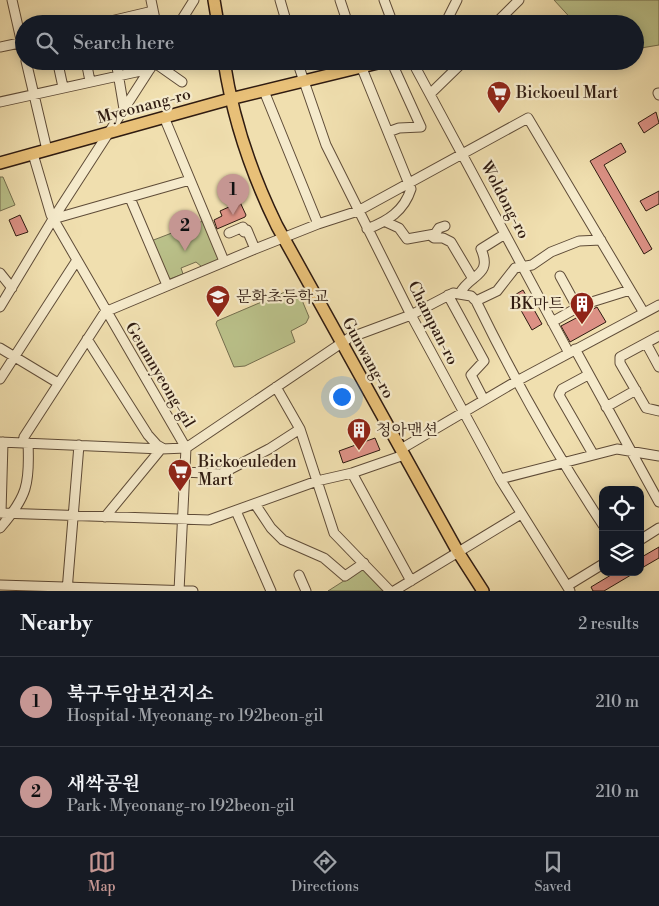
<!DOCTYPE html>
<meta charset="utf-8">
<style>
:root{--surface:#171b24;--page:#20242c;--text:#f1f3f6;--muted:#9ea1a6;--line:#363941;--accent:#c59692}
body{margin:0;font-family:"Libre Bodoni","Noto Serif KR",serif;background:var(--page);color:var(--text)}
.controls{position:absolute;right:15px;bottom:15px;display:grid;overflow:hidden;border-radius:10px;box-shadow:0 2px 12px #0003}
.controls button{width:45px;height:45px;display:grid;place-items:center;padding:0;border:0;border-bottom:1px solid var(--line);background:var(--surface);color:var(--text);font:25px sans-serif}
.you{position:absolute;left:341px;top:396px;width:18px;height:18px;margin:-12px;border:4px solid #fff;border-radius:50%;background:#1a73e8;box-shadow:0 0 0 8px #1a73e833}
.badge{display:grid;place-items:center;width:32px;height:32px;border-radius:50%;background:var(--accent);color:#111;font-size:16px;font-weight:700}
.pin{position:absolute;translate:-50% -41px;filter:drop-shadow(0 1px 2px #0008)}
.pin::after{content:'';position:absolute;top:26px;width:18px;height:15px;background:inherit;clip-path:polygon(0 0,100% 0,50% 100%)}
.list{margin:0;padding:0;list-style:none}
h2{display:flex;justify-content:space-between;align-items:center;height:65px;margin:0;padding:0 20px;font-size:21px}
h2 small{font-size:16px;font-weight:400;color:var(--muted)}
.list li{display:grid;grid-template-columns:32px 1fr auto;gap:15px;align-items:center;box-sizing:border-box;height:90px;padding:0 20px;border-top:1px solid var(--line)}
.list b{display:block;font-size:19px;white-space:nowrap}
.list p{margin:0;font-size:16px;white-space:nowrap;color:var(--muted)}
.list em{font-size:16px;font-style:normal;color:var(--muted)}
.icon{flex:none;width:28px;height:28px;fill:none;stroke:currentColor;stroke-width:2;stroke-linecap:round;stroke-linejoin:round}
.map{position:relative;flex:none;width:659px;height:591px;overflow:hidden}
.search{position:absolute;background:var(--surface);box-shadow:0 2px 12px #0003;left:15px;right:15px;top:15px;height:55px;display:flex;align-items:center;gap:12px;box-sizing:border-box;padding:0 18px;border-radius:28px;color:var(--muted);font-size:19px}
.sheet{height:245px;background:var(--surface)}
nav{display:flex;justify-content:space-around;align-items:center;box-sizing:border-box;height:70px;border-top:1px solid var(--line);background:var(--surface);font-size:14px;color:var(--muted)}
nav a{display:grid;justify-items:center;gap:2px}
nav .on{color:var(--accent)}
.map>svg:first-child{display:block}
</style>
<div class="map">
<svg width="659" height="591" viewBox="0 0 659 591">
<rect width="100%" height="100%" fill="#f0dfaf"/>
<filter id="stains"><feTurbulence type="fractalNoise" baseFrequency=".004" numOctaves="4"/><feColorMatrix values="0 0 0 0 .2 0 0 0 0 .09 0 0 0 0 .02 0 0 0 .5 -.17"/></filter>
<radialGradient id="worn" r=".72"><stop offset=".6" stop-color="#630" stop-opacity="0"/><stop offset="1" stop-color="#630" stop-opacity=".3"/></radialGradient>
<path fill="#bac18a" stroke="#746e4e" d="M554 0H659V45L635 49V24H576Z
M0 177H3L15 205 0 211Z
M203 221 219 260 202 267 196 262 181 268 183 274 167 280 151 241Z
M292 289 299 293 309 317 306 323 291 331 295 342 245 366 234 367 216 324 217 321Z
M364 568 386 591H328Z"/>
<path fill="#dc9185" stroke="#2f1b11" d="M656 112 659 123 644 133 638 123Z
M621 143 626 152 604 165 652 249 644 254 590 161Z
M659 191V204L646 211 640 201Z
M240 202 246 215 245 217 217 229 214 220 222 216 220 211Z
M20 215 28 232 16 236 9 220Z
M523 290 542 324 532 330 513 296Z
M597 307 606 322 570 342 561 326Z
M375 438 380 450 343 463 339 451Z
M659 547V558L640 569V558Z
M616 572H636L604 591H593L591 587Z"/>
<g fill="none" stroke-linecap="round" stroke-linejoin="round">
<defs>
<path id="minor" d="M12 0 24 53
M151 0 156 24
M280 0 287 24
M340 0 348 24
M384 0 393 24
M98 24 153 11
M179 24 194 0
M445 24 457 0
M495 24 519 0
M0 47 24 42
M26 61 47 150
M86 61 90 81
M116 61 124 109
M297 61 326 145 411 315 500 479 570 591
M359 61 411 189C404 211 388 221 367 229
M412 61 569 353
M155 63 182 82
M58 64 63 87
M264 91 318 224
M658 93 659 95
M430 94 464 61
M0 102 150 69
M164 117 224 261
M388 132 399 128 421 127 391 61
M33 154 51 215 186 448 179 591
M130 198 167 285
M53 219 190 180
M386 222 399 228 407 239 435 234 439 228 445 226
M229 233 243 227 244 232 247 230 255 249
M430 235 434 238H443L451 242 473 279
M0 273 12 288
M560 276 577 307
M460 293C470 274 493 276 481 249L505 234
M448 295 484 361 471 375 484 400
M476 301 497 291 515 268 532 265 551 252 579 241 601 240
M0 307 53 219 155 61
M552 322 582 305 630 290
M659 336 620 357V363L646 408 659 411
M87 339 148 435 157 445 164 449
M646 343 659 367
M0 348 58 383
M575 349 659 502
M588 375 562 389 559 395 593 454
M0 379 77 260
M276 387 300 429 334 533 390 591
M606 407 636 390
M0 442 161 449 186 448
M23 443 24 437 105 312 255 249 318 224 358 211 528 118 644 313
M186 448 349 338 411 315 453 293 471 296 476 301C515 381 554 451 603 525
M401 449 515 382 659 305
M185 472 221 474 269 449 300 429
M352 473 411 581
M500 479 617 449 659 456
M255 504 271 528 283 540 324 558 345 576 364 563
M236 511 271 591
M0 513 209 520 317 481 352 473 404 455
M1 513 3 442
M105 517 161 449
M0 528C27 497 30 484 28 443
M640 540 659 528
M299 575 306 591
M0 585 193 591
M567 586 603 564
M67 591 79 445
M394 591 521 514"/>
<path id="major" d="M214 0 218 24
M224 61C233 120 251 173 277 226L458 552 483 591
M0 163 230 99 386 61"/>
</defs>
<use href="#minor" stroke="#5f4c38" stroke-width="11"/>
<use href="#major" stroke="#2f1b11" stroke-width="14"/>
<use href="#minor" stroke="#f5eacb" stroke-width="9"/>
<use href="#major" stroke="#e8c078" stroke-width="11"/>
</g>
<defs>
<symbol id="supermarket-pin" viewBox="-11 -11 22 30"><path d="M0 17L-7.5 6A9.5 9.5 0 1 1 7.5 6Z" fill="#8f2418" stroke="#f5eacb"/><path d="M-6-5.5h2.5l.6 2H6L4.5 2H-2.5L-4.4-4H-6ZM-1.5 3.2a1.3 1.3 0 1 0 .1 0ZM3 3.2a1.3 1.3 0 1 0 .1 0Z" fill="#fff"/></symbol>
<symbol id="school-pin" viewBox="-11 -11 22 30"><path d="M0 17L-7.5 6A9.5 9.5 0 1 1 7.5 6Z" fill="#8f2418" stroke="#f5eacb"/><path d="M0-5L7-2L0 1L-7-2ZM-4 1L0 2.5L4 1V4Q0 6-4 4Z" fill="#fff"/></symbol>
<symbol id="building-pin" viewBox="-11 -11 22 30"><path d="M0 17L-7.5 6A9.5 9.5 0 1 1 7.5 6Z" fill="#8f2418" stroke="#f5eacb"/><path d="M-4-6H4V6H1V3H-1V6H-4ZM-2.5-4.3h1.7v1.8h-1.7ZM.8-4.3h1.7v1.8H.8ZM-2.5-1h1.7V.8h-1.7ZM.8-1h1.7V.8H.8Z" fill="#fff"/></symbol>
</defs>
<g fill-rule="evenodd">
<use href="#supermarket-pin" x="485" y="79" width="28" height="38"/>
<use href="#school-pin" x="204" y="283" width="28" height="38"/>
<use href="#building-pin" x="568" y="290" width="28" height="38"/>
<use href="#building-pin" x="345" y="416" width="28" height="38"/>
<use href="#supermarket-pin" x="166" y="457" width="28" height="38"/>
</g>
<g text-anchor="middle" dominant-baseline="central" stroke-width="4.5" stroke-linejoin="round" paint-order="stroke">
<g font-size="16" fill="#2f1b11" stroke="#f5eacb" text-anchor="start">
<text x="516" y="93">Bickoeul Mart</text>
<text x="236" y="297">문화초등학교</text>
<text x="564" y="304" text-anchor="end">BK마트</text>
<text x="376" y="430">청아맨션</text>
<text x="198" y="462">Bickoeuleden<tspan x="198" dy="18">Mart</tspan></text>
</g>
<g font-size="16" fill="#2f1b11" stroke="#f5eacb">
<text transform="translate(144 106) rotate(-15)">Myeonang-ro</text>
<text transform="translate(505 200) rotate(62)">Woldong-ro</text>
<text transform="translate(433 323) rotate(63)">Champan-ro</text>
<text transform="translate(368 358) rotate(61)">Gunwang-ro</text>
<text transform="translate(160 375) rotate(59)">Geumnyeong-gil</text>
</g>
</g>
<rect width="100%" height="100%" filter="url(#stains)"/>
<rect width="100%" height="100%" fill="url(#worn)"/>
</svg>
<div class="controls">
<button><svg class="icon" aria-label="locate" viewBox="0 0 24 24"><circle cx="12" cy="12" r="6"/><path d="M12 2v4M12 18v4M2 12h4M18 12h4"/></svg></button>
<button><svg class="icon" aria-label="layers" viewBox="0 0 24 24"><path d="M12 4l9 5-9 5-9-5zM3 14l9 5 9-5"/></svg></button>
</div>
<div class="you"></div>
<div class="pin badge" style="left:233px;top:215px">1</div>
<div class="pin badge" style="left:185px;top:251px">2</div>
<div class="search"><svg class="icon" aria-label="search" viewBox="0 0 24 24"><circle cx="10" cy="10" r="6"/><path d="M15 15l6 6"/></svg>Search here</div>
</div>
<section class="sheet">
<h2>Nearby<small>2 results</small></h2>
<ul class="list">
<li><span class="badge">1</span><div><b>북구두암보건지소</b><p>Hospital · Myeonang-ro 192beon-gil</p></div><em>210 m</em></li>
<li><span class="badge">2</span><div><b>새싹공원</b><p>Park · Myeonang-ro 192beon-gil</p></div><em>210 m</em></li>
</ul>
</section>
<nav>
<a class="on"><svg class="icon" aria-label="map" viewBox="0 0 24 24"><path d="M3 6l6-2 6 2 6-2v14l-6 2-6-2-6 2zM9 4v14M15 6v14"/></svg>Map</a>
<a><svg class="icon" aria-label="directions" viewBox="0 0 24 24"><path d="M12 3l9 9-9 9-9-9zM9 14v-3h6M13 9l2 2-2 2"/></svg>Directions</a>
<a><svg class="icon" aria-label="saved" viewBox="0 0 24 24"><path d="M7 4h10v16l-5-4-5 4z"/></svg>Saved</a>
</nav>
